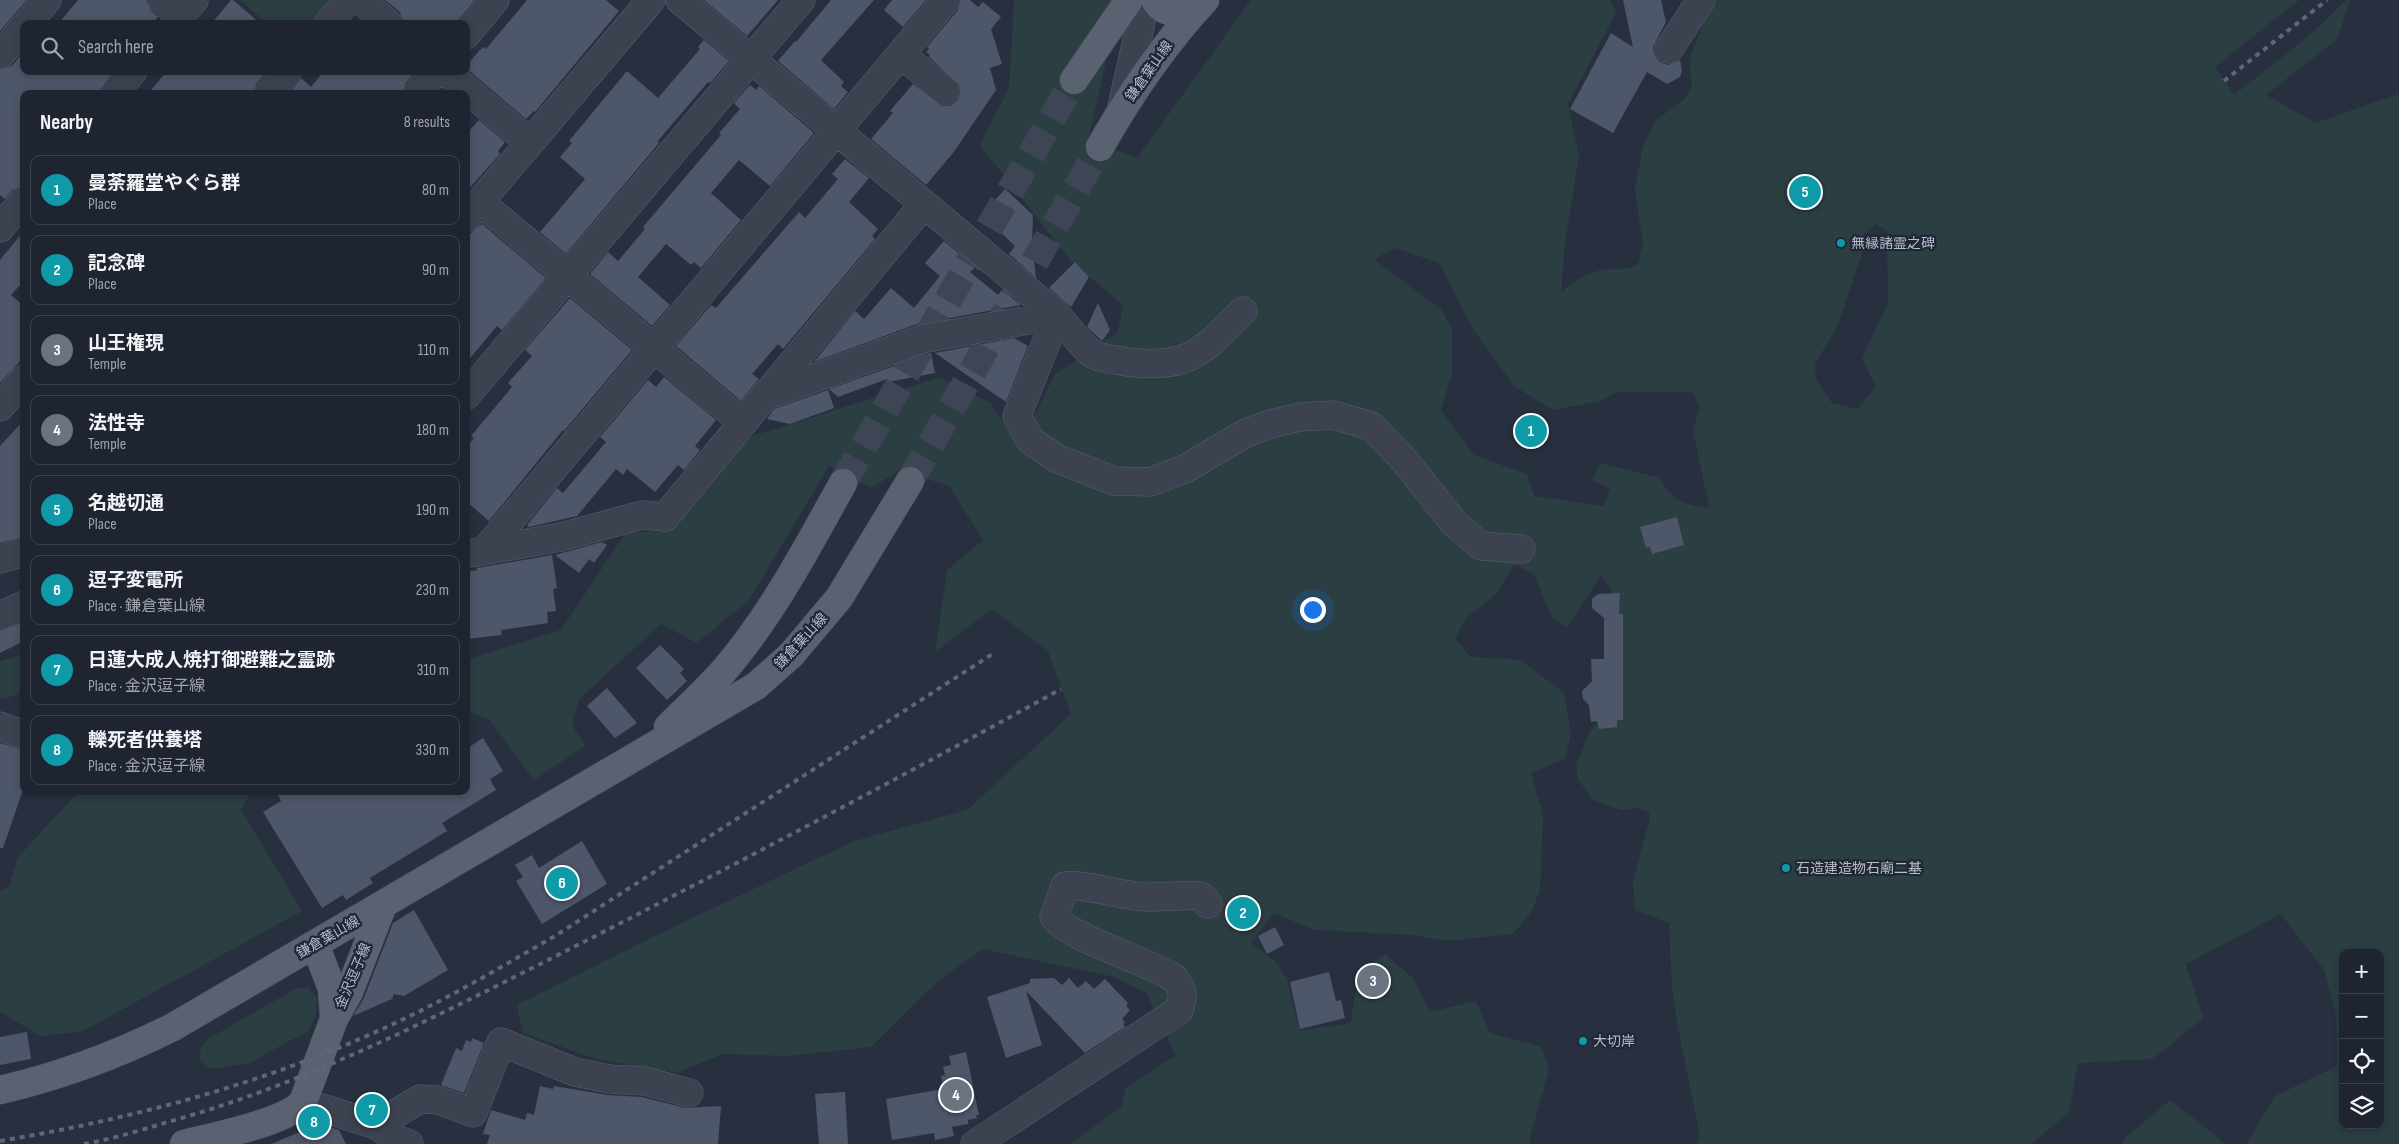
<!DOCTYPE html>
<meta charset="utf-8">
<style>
:root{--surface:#1e2430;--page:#2b303c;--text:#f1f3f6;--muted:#a1a4ab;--line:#3c414c;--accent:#1a73e8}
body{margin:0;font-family:"Sofia Sans Condensed","Noto Sans JP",sans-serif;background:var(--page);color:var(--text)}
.controls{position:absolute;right:15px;bottom:15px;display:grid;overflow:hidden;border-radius:10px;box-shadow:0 2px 8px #0003}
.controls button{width:45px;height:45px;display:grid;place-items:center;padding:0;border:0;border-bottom:1px solid var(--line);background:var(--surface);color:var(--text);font:25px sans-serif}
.you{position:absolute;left:1312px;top:609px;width:18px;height:18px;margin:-12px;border:4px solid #fff;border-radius:50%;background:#1a73e8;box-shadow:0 0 0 8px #1a73e833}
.badge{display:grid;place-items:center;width:32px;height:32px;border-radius:50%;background:var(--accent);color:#fff;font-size:16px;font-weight:700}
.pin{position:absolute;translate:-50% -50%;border:2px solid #fff;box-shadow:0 1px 5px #0006}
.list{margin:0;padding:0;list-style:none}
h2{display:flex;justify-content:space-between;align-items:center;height:65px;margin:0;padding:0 20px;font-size:21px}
h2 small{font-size:16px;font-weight:400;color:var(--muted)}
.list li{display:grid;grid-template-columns:32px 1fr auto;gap:15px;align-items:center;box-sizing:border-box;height:70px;margin:0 10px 10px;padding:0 10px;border:1px solid var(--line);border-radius:10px}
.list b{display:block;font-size:19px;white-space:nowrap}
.list p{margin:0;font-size:16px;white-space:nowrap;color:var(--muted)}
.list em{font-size:16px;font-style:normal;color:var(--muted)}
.icon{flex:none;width:28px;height:28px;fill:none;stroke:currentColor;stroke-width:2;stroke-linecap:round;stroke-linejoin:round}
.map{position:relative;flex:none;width:2399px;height:1144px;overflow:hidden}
.search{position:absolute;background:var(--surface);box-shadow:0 2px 8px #0003;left:20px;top:20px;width:450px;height:55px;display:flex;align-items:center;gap:12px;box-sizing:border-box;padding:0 18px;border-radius:10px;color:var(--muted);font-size:19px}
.panel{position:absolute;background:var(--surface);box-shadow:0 2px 8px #0003;left:20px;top:90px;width:450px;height:705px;border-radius:10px}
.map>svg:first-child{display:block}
</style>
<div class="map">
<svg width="2399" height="1144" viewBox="0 0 2399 1144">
<rect width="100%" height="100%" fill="#283040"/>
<path fill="#2b3e42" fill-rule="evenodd" d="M240 0H339L318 24H268Z
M1014 0H1120L1088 140 1137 158 1251 0H1610L1616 13 1568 104 1579 156 1565 243 1561 292C1576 280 1588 272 1607 269 1620 268 1627 271 1638 264L1643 245 1635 188 1643 147 1656 120 1685 99 1692 85 1689 61 1712 0H2299L2215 67 2234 95 2309 36 2346 0H2350L2337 39 2266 95 2315 123 2399 94V1144H2246L2275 1096 2337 1066 2336 1014 2324 970 2281 914 2186 964 2203 1018 2153 1059 2078 1063 2069 1112 2031 1144H1697L1700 1136 1677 1023 1672 986 1669 923 1635 910 1633 881 1650 818 1648 811 1637 808 1622 810 1593 800 1578 779 1576 764 1583 748 1591 730 1608 712 1615 624 1612 592 1601 575 1567 628 1552 617 1533 573 1514 565 1496 594 1466 618 1455 639 1471 657 1520 660 1564 693 1571 734 1565 759 1531 773 1543 816 1540 890 1531 913 1513 934 1447 941 1412 935 1315 930 1274 913 1251 943 1275 961 1286 977 1300 1031 1351 1023C1355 992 1357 972 1385 954L1413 978 1430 1012 1476 1001 1490 1033 1541 1047 1549 1070 1530 1137V1144H1070L1121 1107 1126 1088 1176 1055 1146 993 1115 977 983 949 938 981 871 1047 790 1056 723 1054 677 1073 596 1059 523 1033 517 1005 661 933 854 841 967 810 1071 714 1048 651 992 609 935 652 947 570 983 540 949 486 900 470 871 488 829 466 749 600 697 643 661 624 579 699 572 725 585 746 534 780 489 719 470 712 466 713V660L561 630 626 532 669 531 749 437 940 377 991 403 1019 448 1054 375 1118 332 1123 305 1071 261 980 145 1009 88ZM1876 224 1887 231 1888 303 1862 358 1876 387 1857 409 1832 403 1816 380 1815 364 1838 325 1864 247V234ZM1395 248 1439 263 1475 332 1514 386 1553 410 1601 401 1617 392H1693L1700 407 1693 430 1709 507C1684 508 1671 497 1658 477L1600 463 1592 481 1610 488 1604 506 1534 496 1527 474 1474 455 1441 410 1452 373V330L1442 310 1374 259ZM2343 953H2380V1125H2343Z
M24 654V693L0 699V661Z
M79 791H252L241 810 302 911 83 1031 41 1036 0 1012V891L9 887 18 857Z
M297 988H308L317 998 316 1015 308 1031 249 1063 211 1069 199 1060 201 1048 208 1039Z
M2170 1100 2226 1144H2123L2125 1138Z"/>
<path fill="#4e5669" d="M0 0H27L0 31Z
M78 0H146L151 11 158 17 151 24H58Z
M231 0H233L261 24H211Z
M385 0H475L455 24H404L400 12Z
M527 0H606L619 11 535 112 534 111 526 119 466 68V66L479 51 484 47 486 49Z
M704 0H778L747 36Z
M831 0H874L821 60 844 82 841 86 848 92 834 109 778 61 795 41 796 42Z
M892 0H926L903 27 884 10Z
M961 0H970L978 7 983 2 1001 17 991 29 1002 64 990 68 996 90 953 153 926 185 871 139 893 113 890 111 913 84 942 106H950L957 101 960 93 959 85 929 57 930 55 926 52 929 49 927 47 958 10Z
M1623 0H1661L1666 22 1656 41 1653 48 1655 56 1660 62 1668 65 1680 60 1682 71 1680 77 1667 84 1647 72 1613 133 1570 109 1611 33 1633 47Z
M704 40 729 61 710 83 708 82 657 142 659 143 566 254 540 232 585 179 560 157 572 143 569 141 627 71 658 98 700 49 698 47Z
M24 51V71H113L97 94H24V185L12 190 5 199 0 195V70L12 66Z
M167 71H267L256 84 253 94H148Z
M324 71H416L405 84 402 94 290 92 301 78 311 87Z
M750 85 756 90 759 86 814 133 770 186 739 160 711 193 741 220 701 268 694 262 691 265 666 244 638 277 670 305 652 326 590 274 608 252 618 261 645 229 643 227 721 135 719 133 740 109 734 103Z
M479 120 505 142 498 151 500 154 466 192V134Z
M845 159 869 178 849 202 878 229 872 236 875 239 783 349 778 344 752 374 759 379 741 401 676 346 711 305 716 308 799 212 805 218 838 179 832 174Z
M1005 189 1033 215 1032 243 1036 278 1009 254 1015 246 982 215Z
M482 224 546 278 502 330 497 326 466 363V237Z
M24 231V281L11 295 24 306V357L0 383V260Z
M944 241 975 267 970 272 998 295 1002 290 1021 305 917 324 814 362 855 311 864 319 891 288 914 308 940 276 925 263Z
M1075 262 1089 277 1071 307 1049 288Z
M570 298 632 350 564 431 563 430 489 521 466 501V447L474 438 471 436 512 387 508 383 532 356 525 350Z
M1098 303 1110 330 1102 341 1087 327Z
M1014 338 1028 346 1006 402 935 353Z
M931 353 935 373 888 382 887 379 838 397 829 389Z
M664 377 716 420 695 446 700 450 684 470 678 465 655 492 627 469 623 475 616 469 577 516 529 527 527 525 557 488 563 493 606 442 600 437 648 380 656 387Z
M828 390 834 408 790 424 767 419 774 409Z
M24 420V535L23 537 0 543V446Z
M1677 517 1684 545 1652 554 1650 547 1646 548 1640 527Z
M602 542 607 545 594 563 589 559 579 573 555 555Z
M552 555 557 588 553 589 556 611 547 612 548 623 501 630 502 635 466 639V612H468L466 572 477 570V568Z
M1620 593 1619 614H1623V720H1617V727L1599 729 1597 721 1591 722 1589 705 1583 699 1582 691 1592 681 1591 659H1604V618L1592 608V599L1598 594Z
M24 622V641L0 653V631Z
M660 645 684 669 680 673 687 681 667 700 636 668Z
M607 688 637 723 615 738 587 706Z
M483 738 503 771 490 779 496 790 442 823 447 831 370 878 373 883 346 900 343 895 322 908 263 812 281 801 276 791H466V749Z
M0 743 24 750V787L3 848H0Z
M582 841 607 884 542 924 516 881 523 877 515 865 532 855 539 868Z
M414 910 448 970 404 996 394 994 392 999 353 1016 364 998 393 923Z
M1275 927 1284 945 1267 954 1258 936Z
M1329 972 1336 1001 1341 1000 1345 1018 1300 1029 1290 982Z
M1054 978 1062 985 1069 978 1078 988 1086 981 1094 989 1105 979 1128 1003 1126 1006 1130 1010 1122 1019 1125 1022 1123 1024 1125 1027 1085 1053 1026 991 1042 1045 1006 1058 987 997 1030 983V979Z
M27 1032 31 1059 0 1065V1037Z
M472 1038 484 1043 464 1093 441 1085 456 1048 462 1051 466 1040 471 1042Z
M966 1052 979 1115H976L977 1118 968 1120V1124L952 1127 954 1136 935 1140 934 1133 892 1140 886 1099 943 1089 941 1076 945 1075 943 1067 951 1065 949 1056Z
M540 1086 553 1089 554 1086 608 1095 642 1097 685 1108 721 1106 718 1144H487L490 1135 483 1134 491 1110 525 1120 527 1113 534 1115Z
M845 1092 848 1144H819L815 1094Z
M319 1124 339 1130 346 1144H271Z"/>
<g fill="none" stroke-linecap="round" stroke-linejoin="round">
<path stroke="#3e4555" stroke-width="28" stroke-dasharray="28 14" stroke-linecap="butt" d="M910 481 1100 147
M843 483 1074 80"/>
<defs>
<path id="minor" d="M162 0 180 16
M361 0 389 24
M680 0 1057 315C1068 327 1078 342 1090 352 1099 359 1117 360 1127 362 1190 369 1201 353 1243 311
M27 24 47 0
M174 24 194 0
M328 24 348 0
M466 35 495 0
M1669 49 1701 0
M901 54 945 91
M0 55 24 27
M445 71 529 142
M114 94 133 71
M268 94 287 71
M417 94 436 71
M1121 111 1146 0
M480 202 742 422
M466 218 651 0
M0 228 24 200
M1057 315 1017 416 1030 440 1056 458 1114 481 1150 482 1185 469 1244 434 1267 425 1300 417 1333 415 1371 426 1405 461 1454 523 1481 546 1521 549
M466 396 801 0
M765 396 922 339 1057 315
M0 407 24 379
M485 550 946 0
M466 554 561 537 642 515 665 517 924 204
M0 559 24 552
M0 616 24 605
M0 726 24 735
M303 1102 376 1125 420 1099 438 1100 473 1113 501 1042 575 1072 609 1079 645 1081 689 1093
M376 1125 398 1140 409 1144
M975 1144 1179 1010C1184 994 1184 992 1174 978 1146 960 1071 939 1054 917L1065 886C1091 884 1119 896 1146 897 1155 898 1196 894 1200 896 1203 897 1206 902 1208 904"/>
<path id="major" d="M1155 0C1167 20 1188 10 1203 0
M1074 80 1129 0
M1100 147C1130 94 1164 44 1205 0
M668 727C688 707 709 688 727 667 774 611 808 546 843 483
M315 944 332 989 334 1019
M0 1090C61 1076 117 1055 173 1027L756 686 791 655 839 598 910 481
M184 1144C213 1136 285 1123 303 1102L334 1019 349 992 383 905"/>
</defs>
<use href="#minor" stroke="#59606e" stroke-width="29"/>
<use href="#major" stroke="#454b5a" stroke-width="29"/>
<use href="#minor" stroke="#3c4250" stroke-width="28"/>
<use href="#major" stroke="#5a6170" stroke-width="28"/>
<path stroke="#5e6677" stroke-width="4" stroke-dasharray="5 5" stroke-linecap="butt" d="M2224 81 2327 0
M0 1141C143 1117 281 1079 412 1015 461 991 508 963 555 936L994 653
M84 1144C113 1139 141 1130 168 1122 310 1082 431 1019 562 953 729 868 896 780 1061 689"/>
</g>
<g fill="#0f9aa8" stroke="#202736" stroke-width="2">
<circle cx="1841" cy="243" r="5"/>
<circle cx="1786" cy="868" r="5"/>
<circle cx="1583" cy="1041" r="5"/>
</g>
<g text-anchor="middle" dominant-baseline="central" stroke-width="4.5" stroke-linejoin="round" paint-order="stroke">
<g font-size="14" fill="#b8becb" stroke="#202736">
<text transform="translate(1149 71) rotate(-55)">鎌倉葉山線</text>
<text transform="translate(801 641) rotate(-47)">鎌倉葉山線</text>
<text transform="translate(328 937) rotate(-30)">鎌倉葉山線</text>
<text transform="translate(353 976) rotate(-67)">金沢逗子線</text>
</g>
<g font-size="14" fill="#b8becb" stroke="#202736" text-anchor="start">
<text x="1851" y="243">無縁諸霊之碑</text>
<text x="1796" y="868">石造建造物石廟二基</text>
<text x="1593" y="1041">大切岸</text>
</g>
</g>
</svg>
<div class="controls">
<button>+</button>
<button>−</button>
<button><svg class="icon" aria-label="locate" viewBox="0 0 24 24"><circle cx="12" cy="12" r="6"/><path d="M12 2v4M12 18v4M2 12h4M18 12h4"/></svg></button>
<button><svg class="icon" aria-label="layers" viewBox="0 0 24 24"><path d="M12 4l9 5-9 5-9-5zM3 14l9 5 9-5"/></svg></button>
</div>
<div class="you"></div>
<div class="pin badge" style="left:1531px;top:431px;background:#0f9aa8">1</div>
<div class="pin badge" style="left:1243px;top:913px;background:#0f9aa8">2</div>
<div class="pin badge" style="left:1373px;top:981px;background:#6b7280">3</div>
<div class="pin badge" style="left:956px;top:1095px;background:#6b7280">4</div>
<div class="pin badge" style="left:1805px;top:192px;background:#0f9aa8">5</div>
<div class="pin badge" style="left:562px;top:883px;background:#0f9aa8">6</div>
<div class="pin badge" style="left:372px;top:1110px;background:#0f9aa8">7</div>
<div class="pin badge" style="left:314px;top:1122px;background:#0f9aa8">8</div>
<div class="search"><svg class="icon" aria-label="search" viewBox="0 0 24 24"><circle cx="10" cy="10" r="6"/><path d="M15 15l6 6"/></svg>Search here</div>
<section class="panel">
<h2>Nearby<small>8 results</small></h2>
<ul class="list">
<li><span class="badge" style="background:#0f9aa8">1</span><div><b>曼荼羅堂やぐら群</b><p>Place</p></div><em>80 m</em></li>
<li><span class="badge" style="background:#0f9aa8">2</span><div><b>記念碑</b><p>Place</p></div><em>90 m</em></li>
<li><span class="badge" style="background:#6b7280">3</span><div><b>山王権現</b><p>Temple</p></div><em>110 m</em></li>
<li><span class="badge" style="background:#6b7280">4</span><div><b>法性寺</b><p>Temple</p></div><em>180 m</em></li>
<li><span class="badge" style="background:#0f9aa8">5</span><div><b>名越切通</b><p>Place</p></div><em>190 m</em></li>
<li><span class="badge" style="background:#0f9aa8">6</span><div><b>逗子変電所</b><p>Place · 鎌倉葉山線</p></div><em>230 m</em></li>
<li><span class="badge" style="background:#0f9aa8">7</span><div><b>日蓮大成人焼打御避難之霊跡</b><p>Place · 金沢逗子線</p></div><em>310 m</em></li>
<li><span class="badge" style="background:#0f9aa8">8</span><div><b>轢死者供養塔</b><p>Place · 金沢逗子線</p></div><em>330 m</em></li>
</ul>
</section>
</div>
